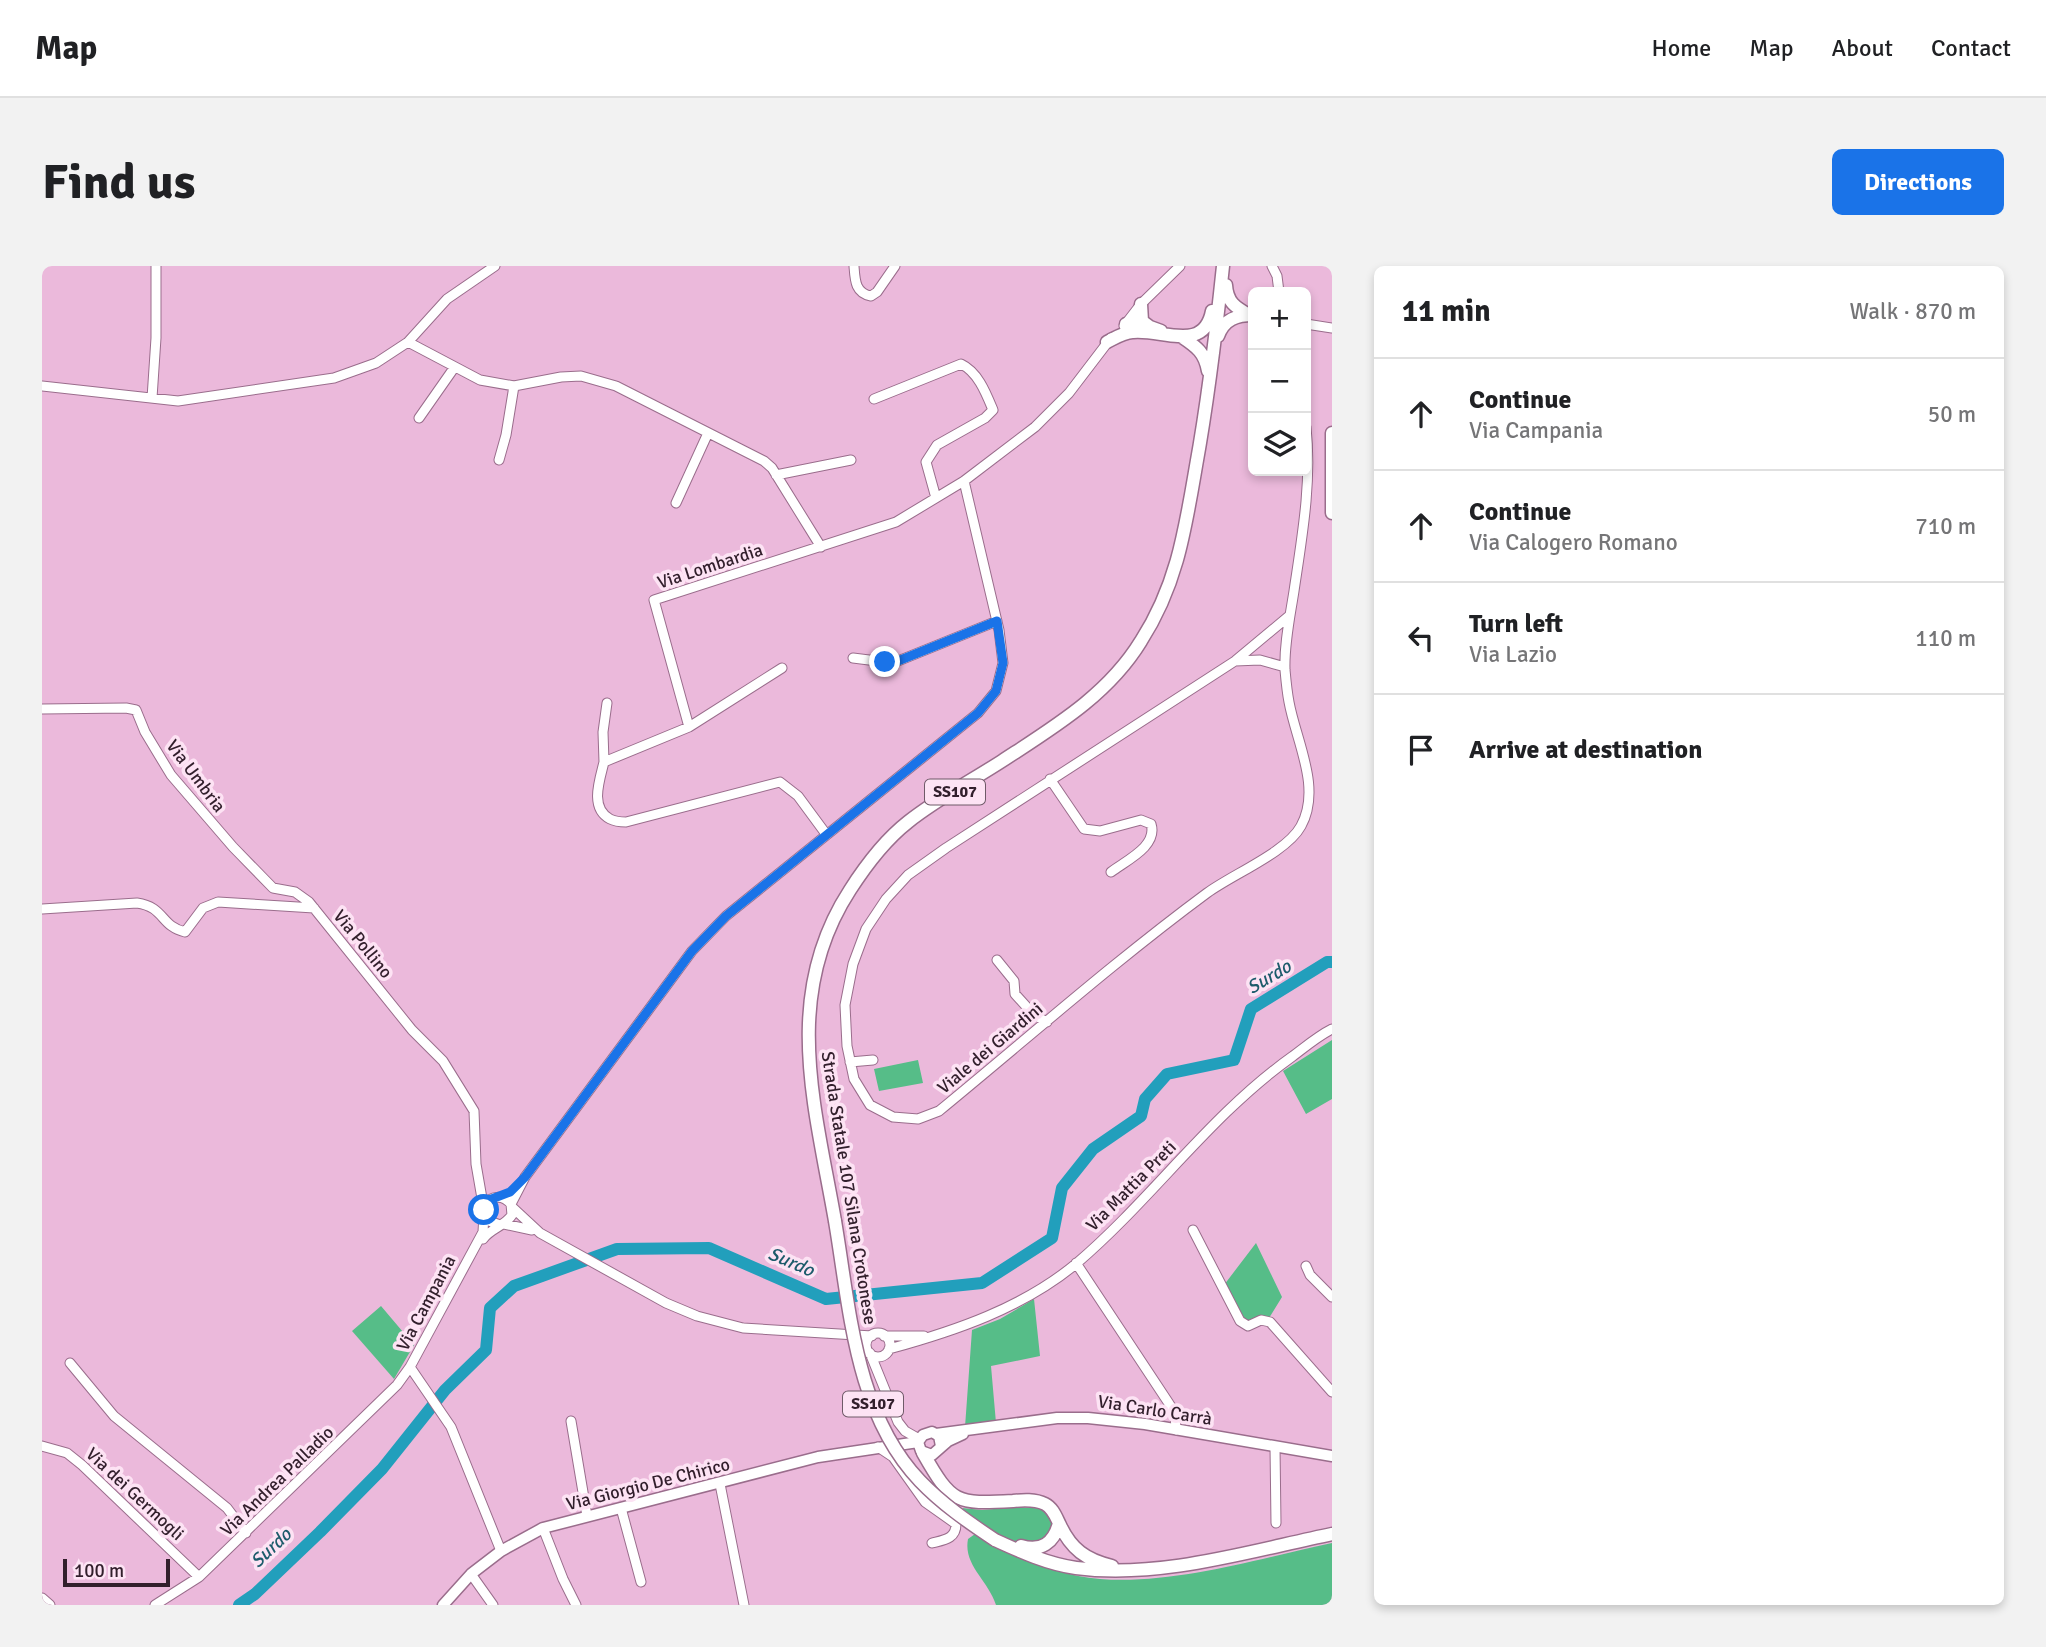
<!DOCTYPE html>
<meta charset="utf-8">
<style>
:root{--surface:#fff;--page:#f2f2f2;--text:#202124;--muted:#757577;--line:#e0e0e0;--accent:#1a73e8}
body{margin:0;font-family:Signika,sans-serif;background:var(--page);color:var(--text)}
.controls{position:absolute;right:21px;top:21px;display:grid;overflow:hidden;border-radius:10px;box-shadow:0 4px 10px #0003}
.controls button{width:63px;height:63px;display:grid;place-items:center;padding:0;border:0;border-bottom:2px solid var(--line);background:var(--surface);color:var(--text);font:35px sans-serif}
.scale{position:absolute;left:21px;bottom:18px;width:107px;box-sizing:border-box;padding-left:7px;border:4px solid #321f2c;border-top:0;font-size:19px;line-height:24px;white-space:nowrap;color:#321f2c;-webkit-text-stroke:5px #fde3f4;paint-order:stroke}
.stop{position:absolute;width:21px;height:21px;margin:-16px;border:5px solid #1a73e8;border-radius:50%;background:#fff}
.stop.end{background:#1a73e8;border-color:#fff;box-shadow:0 2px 7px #0008}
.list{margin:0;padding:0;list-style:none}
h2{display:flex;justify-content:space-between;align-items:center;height:91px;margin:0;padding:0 28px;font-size:30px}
h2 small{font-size:23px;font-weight:400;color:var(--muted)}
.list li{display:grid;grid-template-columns:46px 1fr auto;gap:21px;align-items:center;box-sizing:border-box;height:112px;padding:0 28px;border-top:2px solid var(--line)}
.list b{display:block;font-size:26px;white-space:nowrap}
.list p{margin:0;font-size:23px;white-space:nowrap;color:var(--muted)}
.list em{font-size:23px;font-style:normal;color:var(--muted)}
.icon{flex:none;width:38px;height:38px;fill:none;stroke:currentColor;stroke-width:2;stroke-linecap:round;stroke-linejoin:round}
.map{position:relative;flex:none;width:1290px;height:1339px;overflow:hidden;border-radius:10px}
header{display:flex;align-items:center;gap:42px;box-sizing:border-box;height:98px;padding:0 35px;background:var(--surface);border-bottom:2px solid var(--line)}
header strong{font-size:33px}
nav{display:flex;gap:38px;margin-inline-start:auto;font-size:24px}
.intro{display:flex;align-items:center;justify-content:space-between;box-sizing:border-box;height:168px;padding:0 42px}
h1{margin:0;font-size:49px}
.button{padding:18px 32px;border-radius:10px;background:var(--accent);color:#fff;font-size:24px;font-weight:700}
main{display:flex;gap:42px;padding:0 42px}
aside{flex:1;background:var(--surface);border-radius:10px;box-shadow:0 4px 10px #0003}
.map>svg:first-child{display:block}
</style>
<header>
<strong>Map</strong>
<nav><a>Home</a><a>Map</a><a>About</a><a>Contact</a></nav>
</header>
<div class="intro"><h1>Find us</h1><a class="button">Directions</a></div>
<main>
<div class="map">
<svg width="1290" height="1339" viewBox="0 0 1290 1339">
<rect width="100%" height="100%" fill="#ebb9db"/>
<path fill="#56bd88" d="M1290 774V833L1264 848 1241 805Z
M876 794 881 817 837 825 832 803Z
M1214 977 1240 1031 1227 1052 1205 1058 1182 1019Z
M992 1033 998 1090 949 1100 954 1157 923 1161 930 1064 958 1053Z
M339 1040 372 1079 352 1113 310 1065Z
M976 1241 1005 1243 1012 1259 1007 1272C1000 1274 992 1279 985 1278 959 1274 939 1258 920 1242L940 1244Z
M933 1268C972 1290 1013 1309 1058 1313 1131 1319 1219 1292 1290 1277V1339H954C946 1314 921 1299 926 1273Z"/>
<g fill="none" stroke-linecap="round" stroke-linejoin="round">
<path stroke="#229fbc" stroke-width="12" d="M197 1339 213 1328 278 1266 340 1203 403 1124 444 1084 448 1042 472 1020 575 983 667 982 784 1033 940 1017 1010 972 1020 922 1051 883 1099 850 1103 833 1125 808 1192 794 1209 743 1285 696H1290"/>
<defs>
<path id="minor" d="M812 0C813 14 813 27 829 30L835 26 853 0
M1230 0 1235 10 1237 26
M1264 58 1290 62
M1082 60 1099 38 1138 0
M366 76 438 114 472 120 519 111 539 110 574 120 722 195 730 202 779 281
M0 120 136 135 292 112 334 97 366 76 405 33 453 0
M110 132 114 72V0
M832 133 919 98C936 106 944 127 951 144L943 152 895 179 884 196 894 232
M377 152 412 102
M457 194 464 169 472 120
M734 209 809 194
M634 237 666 167
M1247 350 1193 395 904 582 866 609 844 633 824 663 811 698 803 739 805 780 812 813 828 839 851 851 876 853 897 845C986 772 1073 695 1165 627 1191 608 1245 586 1259 560 1280 522 1254 475 1247 436 1245 426 1244 415 1243 404 1242 378 1248 351 1252 325 1260 271 1270 216 1264 161
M811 392 843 396 856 395 955 355
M1193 395 1218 394 1243 401
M740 402 647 461 562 496C558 513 547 542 568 553 572 555 579 556 584 556L738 516 756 530 784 568
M0 443 84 442 94 444 103 466 129 509 191 581 231 622 253 626 267 636 370 764 401 795 432 845 434 898 442 944
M647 461 612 334 854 256 922 215 993 161 1027 127 1069 72
M562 496 561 466 565 437
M1008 513 1042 563 1058 565 1099 554 1109 558C1116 580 1085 594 1069 606
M0 643 95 637C123 641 118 660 143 666L161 642 176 636 272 642
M955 694 972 715 973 728 992 749 1005 756
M808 796 831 794
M469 938 483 911 650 685 684 650 936 447 954 425 961 397 957 364 922 215
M470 941 498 967 624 1037 655 1050 701 1062 830 1070
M462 958 490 964
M1151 964 1198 1055 1206 1060 1219 1054 1228 1056 1290 1126
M441 973C449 962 463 960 470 949L469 938C463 931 455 929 447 934L442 944 447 955 458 959
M1034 997 1126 1136 1133 1147 1134 1164
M1264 1000 1268 1009 1290 1031
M824 1079a12 12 0 1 1 24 0a12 12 0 1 1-24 0Z
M842 1070H882
M847 1083C913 1065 981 1042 1035 997 1111 932 1168 849 1251 790 1263 781 1276 770 1290 763
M828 1087 856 1156 863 1165 877 1173
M28 1097 72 1150 185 1242 204 1267
M368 1101 409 1161 459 1285
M529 1155 545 1250
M0 1180 25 1187 40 1199 157 1311
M836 1181 851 1191 883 1236 914 1258C914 1273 902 1274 890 1277
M1233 1181 1234 1257
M678 1218 702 1339
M579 1242 599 1316
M501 1262 521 1313 534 1339
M429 1308 451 1339
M0 1332 8 1339
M113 1339 157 1311 355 1119 368 1101 441 966 442 948"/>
<path id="major" d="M894 1168 1015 1152H1046L1103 1158 1290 1190
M899 1180 897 1170 890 1166 881 1169 876 1176 879 1185 890 1189 906 1175 921 1168
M401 1339 429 1308 459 1285 501 1262 776 1191 876 1176"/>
<path id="highway" d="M1184 19C1185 36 1193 41 1207 49
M1099 38 1100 55 1108 61 1119 65
M1084 58 1096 57 1108 61
M1176 70C1182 53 1195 49 1211 49
M1140 71C1155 81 1163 87 1166 105
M1065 76C1073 72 1082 66 1091 66 1121 63 1162 87 1170 45
M1290 167V247
M793 955C773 840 739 730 808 624 824 599 843 574 866 556 895 533 929 515 960 495 1012 461 1066 429 1099 375 1135 319 1143 264 1154 200 1166 134 1174 67 1181 0
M881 1187C910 1238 914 1238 971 1235 981 1234 993 1233 1003 1238 1011 1242 1014 1251 1018 1259 1029 1283 1044 1294 1070 1300
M953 1274C979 1286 1006 1298 1034 1302 1118 1313 1208 1285 1290 1268
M979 1280C999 1286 1012 1277 1017 1257"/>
</defs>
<use href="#minor" stroke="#9a6d8c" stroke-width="11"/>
<use href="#major" stroke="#9a6d8c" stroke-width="13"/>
<use href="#highway" stroke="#9a6d8c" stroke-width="15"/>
<use href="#minor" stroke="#fff" stroke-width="9"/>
<use href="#major" stroke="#fff" stroke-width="10"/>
<use href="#highway" stroke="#fff" stroke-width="12"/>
<defs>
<path id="highway-bridge" d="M793 955C808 1043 813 1147 878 1215 900 1238 926 1256 953 1274"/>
</defs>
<use href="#highway-bridge" stroke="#9a6d8c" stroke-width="15" stroke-linecap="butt"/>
<use href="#highway-bridge" stroke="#fff" stroke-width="12"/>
</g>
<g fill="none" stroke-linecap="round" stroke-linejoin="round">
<path stroke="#1a73e8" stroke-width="9" d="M442 944 447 934 468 926 483 911 650 685 684 650 936 447 954 425 961 397 955 355 856 395 843 396"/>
</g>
<g text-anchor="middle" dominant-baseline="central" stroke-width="7" stroke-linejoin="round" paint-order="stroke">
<g fill="#fde3f4" stroke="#6f5a68" stroke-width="2">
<rect x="883" y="513.5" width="60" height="25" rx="5"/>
<rect x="801" y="1125.5" width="60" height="25" rx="5"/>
</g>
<g font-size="16" font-weight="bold" fill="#321f2c">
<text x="913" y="526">SS107</text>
<text x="831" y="1138">SS107</text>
</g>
<g font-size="18" fill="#321f2c" stroke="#fde3f4">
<text transform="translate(668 300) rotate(-18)">Via Lombardia</text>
<text transform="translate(154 510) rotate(53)">Via Umbria</text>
<text transform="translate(321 678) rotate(51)">Via Pollino</text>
<text transform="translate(948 782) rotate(-40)">Viale dei Giardini</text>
<text transform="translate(1089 920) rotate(-45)">Via Mattia Preti</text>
<text transform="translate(807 922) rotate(81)">Strada Statale 107 Silana Crotonese</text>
<text transform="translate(384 1037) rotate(-62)">Via Campania</text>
<text transform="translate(1113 1144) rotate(9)">Via Carlo Carrà</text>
<text transform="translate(235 1215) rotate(-44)">Via Andrea Palladio</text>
<text transform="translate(606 1218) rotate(-14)">Via Giorgio De Chirico</text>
<text transform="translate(93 1228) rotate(43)">Via dei Germogli</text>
</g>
<g font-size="19" font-style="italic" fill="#1d5b6b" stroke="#fde3f4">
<text transform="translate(1227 711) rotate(-31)">Surdo</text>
<text transform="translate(749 996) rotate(23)">Surdo</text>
<text transform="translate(229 1282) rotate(-43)">Surdo</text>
</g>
</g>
</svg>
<div class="controls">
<button>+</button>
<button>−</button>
<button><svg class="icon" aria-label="layers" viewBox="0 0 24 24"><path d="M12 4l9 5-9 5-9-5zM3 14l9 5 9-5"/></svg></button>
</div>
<div class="scale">100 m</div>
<div class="stop" style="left:442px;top:944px"></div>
<div class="stop end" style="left:843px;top:396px"></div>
</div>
<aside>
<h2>11 min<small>Walk · 870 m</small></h2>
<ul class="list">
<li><svg class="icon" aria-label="ahead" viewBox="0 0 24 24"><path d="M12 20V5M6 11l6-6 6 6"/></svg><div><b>Continue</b><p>Via Campania</p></div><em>50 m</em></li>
<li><svg class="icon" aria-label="ahead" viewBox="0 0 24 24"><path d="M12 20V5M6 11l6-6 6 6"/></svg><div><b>Continue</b><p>Via Calogero Romano</p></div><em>710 m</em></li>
<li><svg class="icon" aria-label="left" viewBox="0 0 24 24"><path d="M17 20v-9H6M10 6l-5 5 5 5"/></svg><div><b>Turn left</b><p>Via Lazio</p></div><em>110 m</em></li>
<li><svg class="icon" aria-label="arrive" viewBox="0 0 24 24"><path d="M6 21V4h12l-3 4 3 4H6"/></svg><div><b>Arrive at destination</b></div></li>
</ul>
</aside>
</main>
